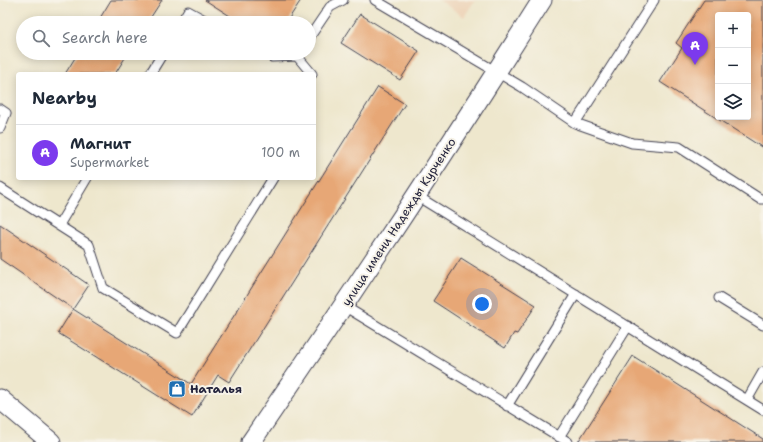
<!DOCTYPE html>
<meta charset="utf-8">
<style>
:root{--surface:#fff;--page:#f2f2f3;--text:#1f2937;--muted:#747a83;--line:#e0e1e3;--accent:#7c3aed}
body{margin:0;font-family:"Shantell Sans",sans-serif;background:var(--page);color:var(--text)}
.controls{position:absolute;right:12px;top:12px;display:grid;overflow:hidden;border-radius:4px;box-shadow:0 2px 10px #0003}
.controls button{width:36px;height:36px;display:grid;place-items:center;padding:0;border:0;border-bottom:1px solid var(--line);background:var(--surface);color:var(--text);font:20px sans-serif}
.you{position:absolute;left:482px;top:304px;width:14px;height:14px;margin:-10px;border:3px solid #fff;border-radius:50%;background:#1a73e8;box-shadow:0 0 0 6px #1a73e833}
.badge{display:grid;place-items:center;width:26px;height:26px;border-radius:50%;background:var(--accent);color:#fff;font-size:13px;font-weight:700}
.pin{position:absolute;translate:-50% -33px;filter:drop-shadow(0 1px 2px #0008)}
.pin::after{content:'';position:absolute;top:21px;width:14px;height:12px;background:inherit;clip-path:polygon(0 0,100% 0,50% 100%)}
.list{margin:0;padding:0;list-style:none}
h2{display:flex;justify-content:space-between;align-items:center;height:52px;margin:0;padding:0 16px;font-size:17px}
h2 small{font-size:13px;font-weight:400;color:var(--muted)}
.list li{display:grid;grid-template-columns:26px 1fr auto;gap:12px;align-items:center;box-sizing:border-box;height:56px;padding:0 16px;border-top:1px solid var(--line)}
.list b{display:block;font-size:15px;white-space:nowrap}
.list p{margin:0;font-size:13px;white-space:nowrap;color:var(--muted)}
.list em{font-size:13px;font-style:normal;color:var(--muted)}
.icon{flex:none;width:22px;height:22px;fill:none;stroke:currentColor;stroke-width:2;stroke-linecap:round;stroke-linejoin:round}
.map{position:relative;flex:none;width:763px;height:442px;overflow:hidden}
.search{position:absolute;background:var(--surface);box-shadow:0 2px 10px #0003;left:16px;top:16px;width:300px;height:44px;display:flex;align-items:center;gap:10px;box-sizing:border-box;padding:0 14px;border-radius:22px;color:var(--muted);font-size:15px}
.panel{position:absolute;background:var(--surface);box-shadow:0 2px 10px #0003;left:16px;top:72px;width:300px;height:108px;border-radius:4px}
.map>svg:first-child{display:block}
</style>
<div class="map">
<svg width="763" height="442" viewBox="0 0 763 442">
<rect width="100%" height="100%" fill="#f7f3e8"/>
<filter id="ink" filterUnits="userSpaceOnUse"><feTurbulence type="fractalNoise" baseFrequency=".025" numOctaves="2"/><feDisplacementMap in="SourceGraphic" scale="8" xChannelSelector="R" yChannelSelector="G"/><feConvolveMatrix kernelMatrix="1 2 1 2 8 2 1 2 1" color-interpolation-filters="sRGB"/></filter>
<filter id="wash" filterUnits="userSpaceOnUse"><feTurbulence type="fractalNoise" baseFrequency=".012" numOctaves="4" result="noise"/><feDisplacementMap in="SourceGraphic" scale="16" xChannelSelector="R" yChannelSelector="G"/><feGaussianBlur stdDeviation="0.9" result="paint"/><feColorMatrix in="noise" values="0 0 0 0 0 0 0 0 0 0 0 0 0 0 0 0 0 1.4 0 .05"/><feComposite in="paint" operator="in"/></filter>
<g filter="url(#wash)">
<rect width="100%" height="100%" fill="#eee7cd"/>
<path fill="#eed6bb" d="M439 0H475L464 17Z"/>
<g id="blocks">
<path fill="#e7a776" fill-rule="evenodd" d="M111 0H162L147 23H97Z
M205 0H301L286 23H241Z
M704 0H763V148L660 82 682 48 676 43ZM718 15H748V117H718Z
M360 14 419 51 400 80 341 43Z
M78 53H128L115 74H65Z
M378 87 405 104 229 382 218 375 192 417 58 333 73 309 191 384Z
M0 224 89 285 73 309 0 259Z
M461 258 536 305 517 334 514 333 505 348 433 301Z
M633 356 763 439V442H578Z"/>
</g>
</g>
<g filter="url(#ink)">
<use href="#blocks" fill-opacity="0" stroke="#414051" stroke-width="1"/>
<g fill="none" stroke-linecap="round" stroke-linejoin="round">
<defs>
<path id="service" d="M375 0 522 87 575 123 654 0
M181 23 188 11 210 23
M309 38 330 7 343 0
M264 53 272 57 297 56 299 53
M297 56 312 74
M150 74 163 53
M0 109 6 113 0 128
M575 123 632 143 679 147 760 199H763
M0 188 89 245 103 288 177 333 273 178
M417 196 763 410
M59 225 87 178
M719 298 763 325
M344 306 568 442
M747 400 763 372
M507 406 576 294
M559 437 628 326"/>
<path id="minor" d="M0 399 51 442
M251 442C351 296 448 149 542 0"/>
</defs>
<use href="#service" stroke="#414051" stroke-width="11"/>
<use href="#minor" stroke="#414051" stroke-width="21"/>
<use href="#service" stroke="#fff" stroke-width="9"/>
<use href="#minor" stroke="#fff" stroke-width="19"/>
</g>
</g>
<defs>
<symbol id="shop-square" viewBox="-11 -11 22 22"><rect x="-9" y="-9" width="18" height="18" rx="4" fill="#1f6fb2" stroke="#f7f3e8"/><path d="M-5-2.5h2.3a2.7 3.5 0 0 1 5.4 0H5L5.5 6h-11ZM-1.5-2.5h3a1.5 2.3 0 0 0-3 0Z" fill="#fff"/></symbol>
</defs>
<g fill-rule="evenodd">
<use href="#shop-square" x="167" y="379" width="20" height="20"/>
</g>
<g text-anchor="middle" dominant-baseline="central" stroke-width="4" stroke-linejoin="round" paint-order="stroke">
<g font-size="12" fill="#22223b" stroke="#f7f3e8">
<text transform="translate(399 222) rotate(-57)">улица имени Надежды Курченко</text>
</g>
<g font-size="12" font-weight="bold" fill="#22223b" stroke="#f7f3e8" text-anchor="start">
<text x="190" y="389">Наталья</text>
</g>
</g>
</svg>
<div class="controls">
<button>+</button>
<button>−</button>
<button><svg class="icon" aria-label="layers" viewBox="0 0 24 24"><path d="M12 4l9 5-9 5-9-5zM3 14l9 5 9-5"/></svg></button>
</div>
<div class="you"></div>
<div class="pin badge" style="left:695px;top:65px">A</div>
<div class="search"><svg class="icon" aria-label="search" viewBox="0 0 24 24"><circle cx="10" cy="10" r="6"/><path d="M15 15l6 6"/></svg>Search here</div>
<section class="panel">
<h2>Nearby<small></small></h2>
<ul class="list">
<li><span class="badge">A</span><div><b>Магнит</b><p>Supermarket</p></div><em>100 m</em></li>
</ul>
</section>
</div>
